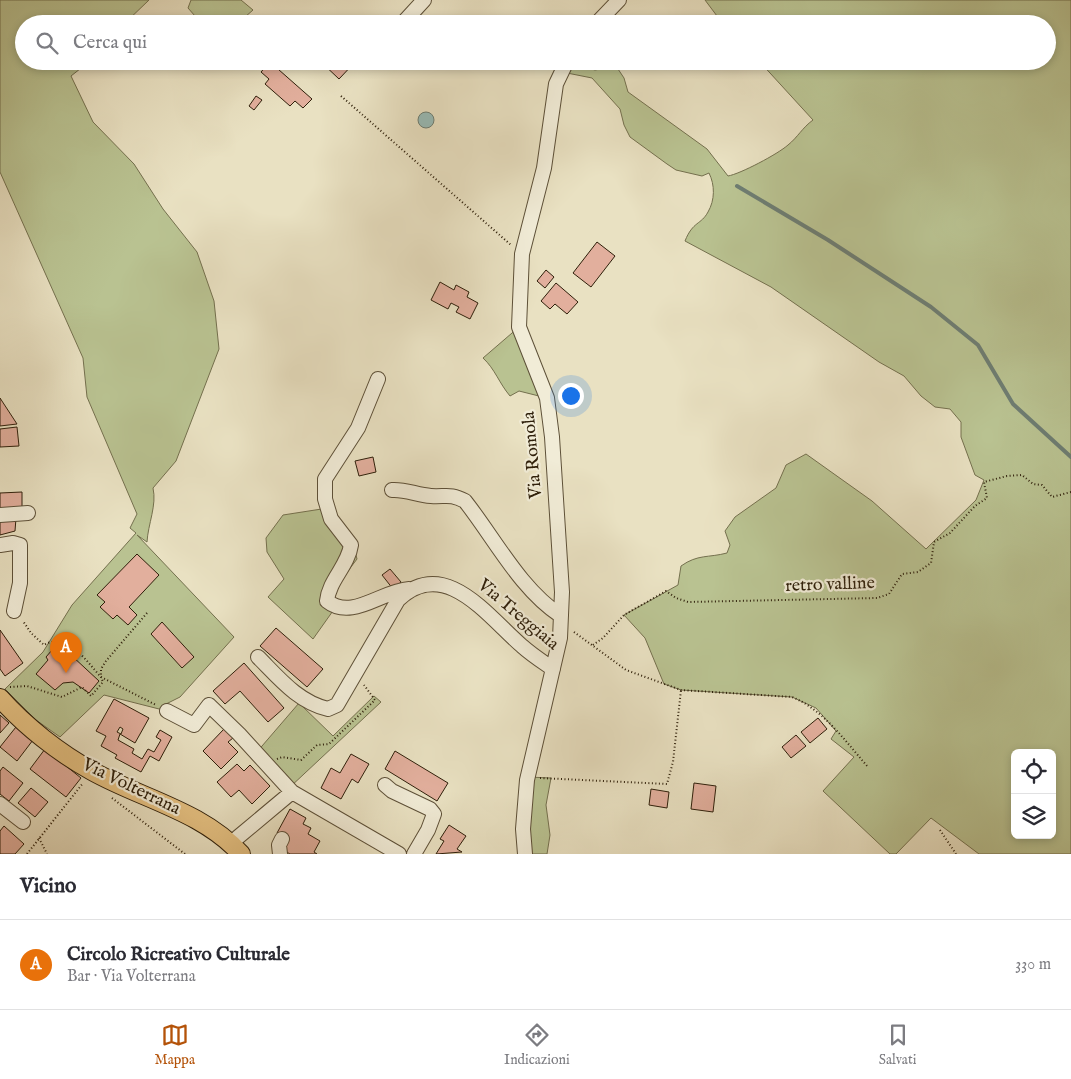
<!DOCTYPE html>
<html lang="it">
<meta charset="utf-8">
<style>
:root{--surface:#fff;--page:#f7f7f7;--text:#2b2b33;--muted:#7c7c81;--line:#e1e1e2;--accent:#b45309}
body{margin:0;font-family:"IM FELL English",serif;background:var(--page);color:var(--text)}
.controls{position:absolute;right:15px;bottom:15px;display:grid;overflow:hidden;border-radius:8px;box-shadow:0 2px 8px #0003}
.controls button{width:45px;height:45px;display:grid;place-items:center;padding:0;border:0;border-bottom:1px solid var(--line);background:var(--surface);color:var(--text);font:25px sans-serif}
.you{position:absolute;left:570px;top:395px;width:18px;height:18px;margin:-12px;border:4px solid #fff;border-radius:50%;background:#1a73e8;box-shadow:0 0 0 8px #1a73e833}
.badge{display:grid;place-items:center;width:32px;height:32px;border-radius:50%;background:var(--accent);color:#fff;font-size:16px;font-weight:700}
.pin{position:absolute;translate:-50% -41px;filter:drop-shadow(0 1px 2px #0008)}
.pin::after{content:'';position:absolute;top:26px;width:18px;height:15px;background:inherit;clip-path:polygon(0 0,100% 0,50% 100%)}
.list{margin:0;padding:0;list-style:none}
h2{display:flex;justify-content:space-between;align-items:center;height:65px;margin:0;padding:0 20px;font-size:21px}
h2 small{font-size:16px;font-weight:400;color:var(--muted)}
.list li{display:grid;grid-template-columns:32px 1fr auto;gap:15px;align-items:center;box-sizing:border-box;height:90px;padding:0 20px;border-top:1px solid var(--line)}
.list b{display:block;font-size:19px;white-space:nowrap}
.list p{margin:0;font-size:16px;white-space:nowrap;color:var(--muted)}
.list em{font-size:16px;font-style:normal;color:var(--muted)}
.icon{flex:none;width:28px;height:28px;fill:none;stroke:currentColor;stroke-width:2;stroke-linecap:round;stroke-linejoin:round}
.map{position:relative;flex:none;width:1071px;height:854px;overflow:hidden}
.search{position:absolute;background:var(--surface);box-shadow:0 2px 8px #0003;left:15px;right:15px;top:15px;height:55px;display:flex;align-items:center;gap:12px;box-sizing:border-box;padding:0 18px;border-radius:28px;color:var(--muted);font-size:19px}
.sheet{height:155px;background:var(--surface)}
nav{display:flex;justify-content:space-around;align-items:center;box-sizing:border-box;height:70px;border-top:1px solid var(--line);background:var(--surface);font-size:14px;color:var(--muted)}
nav a{display:grid;justify-items:center;gap:2px}
nav .on{color:var(--accent)}
.map>svg:first-child{display:block}
</style>
<div class="map">
<svg width="1071" height="854" viewBox="0 0 1071 854">
<rect width="100%" height="100%" fill="#e9e1c2"/>
<filter id="stains"><feTurbulence type="fractalNoise" baseFrequency=".004" numOctaves="4"/><feColorMatrix values="0 0 0 0 .2 0 0 0 0 .09 0 0 0 0 .02 0 0 0 .5 -.17"/></filter>
<radialGradient id="worn" r=".72"><stop offset=".6" stop-color="#630" stop-opacity="0"/><stop offset="1" stop-color="#630" stop-opacity=".3"/></radialGradient>
<path fill="#b9c291" stroke="#74704e" fill-rule="evenodd" d="M0 0H149L124 24H24V61H90L71 76 93 122 134 164 163 209 197 252 214 301 219 349 176 461 153 488C157 505 148 524 147 542L137 535 234 637 180 697 162 706 167 711 104 695 60 737 36 720 5 689 43 652 72 605 136 533 130 528 137 514 87 397 83 358 0 172Z
M191 0H241L253 10 237 24H202L188 8Z
M705 0H1071V854H979L931 818 896 854H890L823 791 854 757 831 739 836 731 816 708 792 697 681 690 664 684 645 638 624 615 678 585 681 566C698 554 708 558 727 553L730 545 725 531 735 517 776 488 786 465 806 454 872 501 926 549 976 500 984 480 975 475 961 437V422L950 409 935 407 921 396 904 376 879 362 771 287 685 241C693 221 701 225 708 212 715 200 715 185 709 173L702 176 676 170 667 164 630 137 624 125 620 109 592 78 562 72 567 62 595 70 616 66 624 78 628 92 707 149 728 176C740 174 778 154 788 145 798 137 802 128 813 120L759 61H1047V24H723ZM1015 753H1052V835H1015Z
M519 327 547 398 519 391 510 396C499 383 495 369 483 358Z
M328 508 354 547 357 559 329 596 335 608 313 639 268 597 284 579 267 552 266 538 283 515Z
M374 696 381 702 289 788 256 753 299 703 333 736Z
M528 777 551 778 546 805 550 835 547 854H525Z"/>
<path fill="#98bcb8" stroke="#6e7d72" d="M418 120a8 8 0 1 1 16 0a8 8 0 1 1-16 0Z"/>
<g fill="none" stroke-linecap="round" stroke-linejoin="round">
<path stroke="#6e7d72" stroke-width="4" d="M737 186 828 240 931 307 978 345 1013 404 1071 457"/>
</g>
<path fill="#e2af9d" stroke="#2e1f0a" fill-rule="evenodd" d="M320 61H356L339 79Z
M270 62 312 99 303 108 295 101 290 106 265 84 269 79 261 72Z
M256 96 262 100 254 110 249 106Z
M597 242 615 256 591 287 573 273Z
M546 270 554 277 545 288 537 281Z
M440 282 454 290 456 285 469 292 467 297 478 303 470 319 456 312 459 307 451 303 448 309 431 300Z
M556 283 578 302 567 314 555 304 550 309 541 301Z
M0 398 17 424 0 426Z
M17 427 19 446 0 447V429Z
M373 457 376 472 359 476 355 461Z
M22 492V510L0 511V493Z
M16 518 15 531 0 535V519Z
M137 554 159 575 129 607 137 615 128 625 117 615 113 619 100 607 105 602 97 595Z
M390 569 401 582 393 589 382 575Z
M162 622 194 657 182 668 151 634Z
M276 628 323 669 307 687 260 646Z
M0 630 23 663 5 676 0 669Z
M58 643 99 681 89 693 73 682 63 683 55 690 36 674 48 660 46 657Z
M244 663 284 708 268 722 240 691 225 704 213 691Z
M114 699 149 718 135 743 120 734 118 740 134 749 132 753 142 759 148 749 154 752 161 740 156 737 160 730 172 737 159 761 150 756 141 772 115 758 117 755 101 746 106 736 96 731ZM120 727 123 729 121 734 117 732Z
M0 715 9 723 0 733Z
M818 718 827 729 810 743 801 732Z
M16 727 33 740 17 761 0 747Z
M224 729 233 738 228 742 238 752 221 769 203 751Z
M796 735 806 746 791 758 782 747Z
M45 749 81 778 66 797 30 769Z
M395 751 448 783 437 801 385 769Z
M351 754 369 764 358 783 352 779 341 799 321 788 331 768 340 773Z
M237 764 244 771 250 765 270 786 252 804 239 790 231 797 217 782Z
M3 767 23 783 9 801 0 794V771Z
M694 783 716 786 713 812 691 809Z
M31 788 48 802 35 817 18 803Z
M651 789 669 792 667 808 649 805Z
M290 809 306 818 303 824 311 828 308 834 320 841 314 852 317 854H290L283 850 289 839 277 833Z
M449 825 466 836 457 849 462 852 436 854 444 841 440 839Z
M4 826 24 844 15 854H0V831Z"/>
<g fill="none" stroke-linecap="round" stroke-linejoin="round">
<defs>
<path id="minor" d="M402 24 424 0
M596 24 619 0
M378 379 358 428 325 479V499L331 519 351 545C348 566 329 580 327 601 352 621 381 591 409 589
M392 490C405 489 417 495 431 496 446 497 450 493 465 501 495 539 520 589 561 616
M0 515 28 513
M0 545 13 543 20 545V583L14 611
M258 657C279 678 298 702 328 709L337 705 398 600C445 555 488 617 522 646 532 655 543 662 553 669
M167 711 194 725 209 705 239 734 292 792 399 854
M385 785 392 791 430 809 434 814 428 830 414 854
M0 804 23 822
M231 843 292 792
M280 854 279 845 282 839
M525 854 523 829 527 780 560 638 562 592 552 437 547 398 519 327 522 254 544 168 556 84 567 61"/>
<path id="major" d="M0 698C25 726 59 753 92 771 142 799 202 811 241 854"/>
</defs>
<use href="#minor" stroke="#5d5038" stroke-width="16"/>
<use href="#major" stroke="#2e1f0a" stroke-width="20"/>
<path stroke="#2e1f0a" stroke-width="2" stroke-dasharray="1 2.5" stroke-linecap="butt" d="M341 96 511 245
M147 613 106 661 101 669V677L156 705
M574 632 626 670 681 690 792 697C824 710 845 741 868 767
M593 645 603 638 624 615 666 591 676 598 688 602 877 598 889 594 902 574 918 572 931 563 934 542 950 533 975 506 987 498 984 482 1007 476 1022 475 1033 484 1042 485 1052 497 1071 492
M10 687 27 686 62 697 82 687 91 696 103 682 101 677C87 662 67 631 44 645L31 633 23 621
M277 759 282 757 301 760 317 745 329 744 375 700 364 685
M540 778 667 784 673 762 681 690
M112 798 185 854
M940 830 956 854
M39 838 47 854
M27 854 83 783"/>
<use href="#minor" stroke="#f1ecd7" stroke-width="14"/>
<use href="#major" stroke="#e4c081" stroke-width="18"/>
</g>
<g text-anchor="middle" dominant-baseline="central" stroke-width="4.5" stroke-linejoin="round" paint-order="stroke">
<g font-size="18" fill="#2e1f0a" stroke="#f1ecd7">
<text transform="translate(533 455) rotate(-95)">Via Romola</text>
<text transform="translate(830 585) rotate(-2)">retro valline</text>
<text transform="translate(518 615) rotate(40)">Via Treggiaia</text>
<text transform="translate(131 787) rotate(26)">Via Volterrana</text>
</g>
</g>
<rect width="100%" height="100%" filter="url(#stains)"/>
<rect width="100%" height="100%" fill="url(#worn)"/>
</svg>
<div class="controls">
<button><svg class="icon" aria-label="locate" viewBox="0 0 24 24"><circle cx="12" cy="12" r="6"/><path d="M12 2v4M12 18v4M2 12h4M18 12h4"/></svg></button>
<button><svg class="icon" aria-label="layers" viewBox="0 0 24 24"><path d="M12 4l9 5-9 5-9-5zM3 14l9 5 9-5"/></svg></button>
</div>
<div class="you"></div>
<div class="pin badge" style="left:66px;top:673px;background:#e8710a">A</div>
<div class="search"><svg class="icon" aria-label="search" viewBox="0 0 24 24"><circle cx="10" cy="10" r="6"/><path d="M15 15l6 6"/></svg>Cerca qui</div>
</div>
<section class="sheet">
<h2>Vicino<small></small></h2>
<ul class="list">
<li><span class="badge" style="background:#e8710a">A</span><div><b>Circolo Ricreativo Culturale</b><p>Bar · Via Volterrana</p></div><em>330 m</em></li>
</ul>
</section>
<nav>
<a class="on"><svg class="icon" aria-label="map" viewBox="0 0 24 24"><path d="M3 6l6-2 6 2 6-2v14l-6 2-6-2-6 2zM9 4v14M15 6v14"/></svg>Mappa</a>
<a><svg class="icon" aria-label="directions" viewBox="0 0 24 24"><path d="M12 3l9 9-9 9-9-9zM9 14v-3h6M13 9l2 2-2 2"/></svg>Indicazioni</a>
<a><svg class="icon" aria-label="saved" viewBox="0 0 24 24"><path d="M7 4h10v16l-5-4-5 4z"/></svg>Salvati</a>
</nav>
